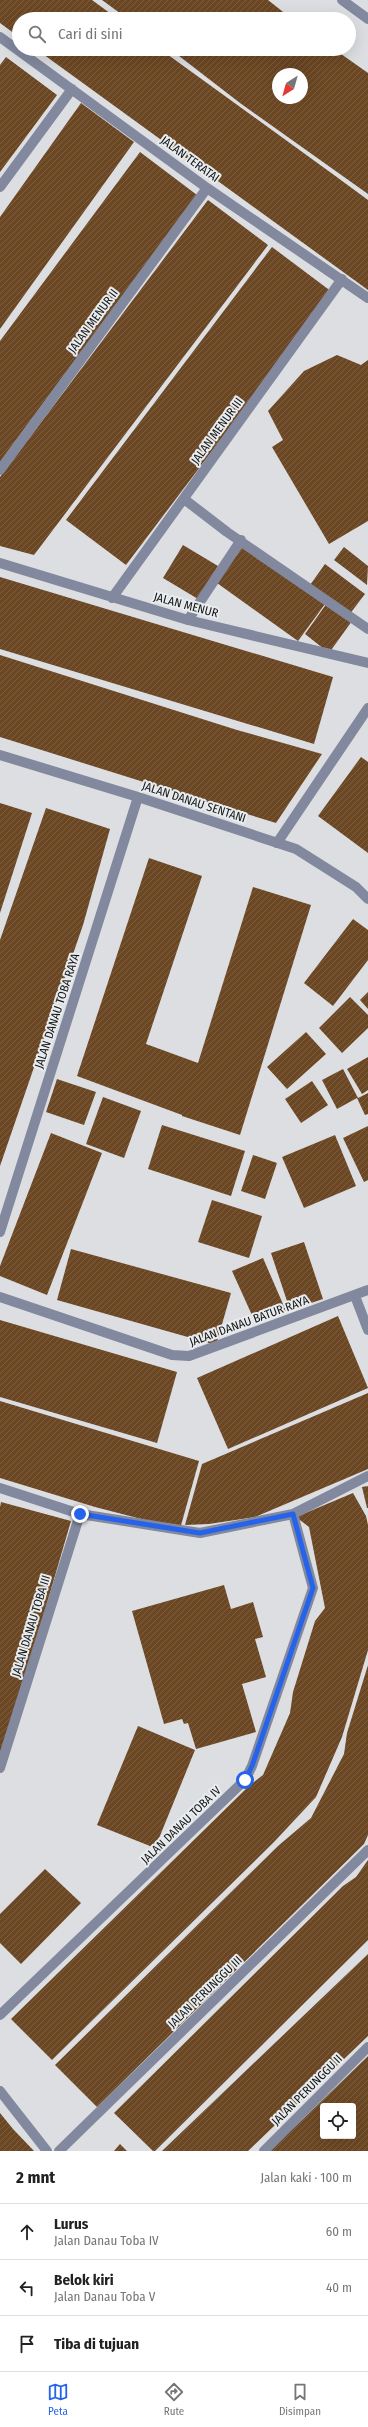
<!DOCTYPE html>
<html lang="id">
<meta charset="utf-8">
<style>
:root{--surface:#fff;--page:#f6f6f6;--text:#222;--muted:#767676;--line:#e0e0e0;--accent:#2563eb}
body{margin:0;font-family:"Fira Sans Condensed",sans-serif;background:var(--page);color:var(--text)}
.controls{position:absolute;right:12px;bottom:12px;display:grid;overflow:hidden;border-radius:4px;box-shadow:0 4px 16px #0002}
.controls button{width:36px;height:36px;display:grid;place-items:center;padding:0;border:0;border-bottom:1px solid var(--line);background:var(--surface);color:var(--text);font:20px sans-serif}
.compass{position:absolute;left:272px;top:68px;width:36px;height:36px;border-radius:50%;background:var(--surface);box-shadow:0 4px 16px #0002;rotate:217deg}
.stop{position:absolute;width:12px;height:12px;margin:-9px;border:3px solid #2563eb;border-radius:50%;background:#fff}
.stop.end{background:#2563eb;border-color:#fff;box-shadow:0 1px 4px #0008}
.list{margin:0;padding:0;list-style:none}
h2{display:flex;justify-content:space-between;align-items:center;height:52px;margin:0;padding:0 16px;font-size:17px}
h2 small{font-size:13px;font-weight:400;color:var(--muted)}
.list li{display:grid;grid-template-columns:26px 1fr auto;gap:12px;align-items:center;box-sizing:border-box;height:56px;padding:0 16px;border-top:1px solid var(--line)}
.list b{display:block;font-size:15px;white-space:nowrap}
.list p{margin:0;font-size:13px;white-space:nowrap;color:var(--muted)}
.list em{font-size:13px;font-style:normal;color:var(--muted)}
.icon{flex:none;width:22px;height:22px;fill:none;stroke:currentColor;stroke-width:2;stroke-linecap:round;stroke-linejoin:round}
.map{position:relative;flex:none;width:368px;height:2151px;overflow:hidden}
.search{position:absolute;background:var(--surface);box-shadow:0 4px 16px #0002;left:12px;right:12px;top:12px;height:44px;display:flex;align-items:center;gap:10px;box-sizing:border-box;padding:0 14px;border-radius:22px;color:var(--muted);font-size:15px}
.sheet{height:220px;background:var(--surface)}
nav{display:flex;justify-content:space-around;align-items:center;box-sizing:border-box;height:56px;border-top:1px solid var(--line);background:var(--surface);font-size:11px;color:var(--muted)}
nav a{display:grid;justify-items:center;gap:2px}
nav .on{color:var(--accent)}
.map>svg:first-child{display:block}
</style>
<div class="map">
<svg width="368" height="2151" viewBox="0 0 368 2151">
<defs>
<pattern id="building-hatch" width="6" height="6" patternUnits="userSpaceOnUse"><rect width="6" height="6" fill="#6c4723"/><path d="M-1 1l2-2M0 6l6-6M5 7l2-2" fill="none" stroke="#7b5e41"/></pattern>
</defs>
<rect width="100%" height="100%" fill="#dcdee1"/>
<path fill="url(#building-hatch)" fill-rule="evenodd" d="M0 0H92L118 19H19V37L0 23Z
M102 0H268L292 19H128Z
M36 49H160L334 175 368 200V290Z
M170 49H334L368 73V194L240 103ZM278 74H302V98H278Z
M6 57 57 95 0 172V65Z
M81 103 134 142 0 329V217Z
M140 152 197 195 0 462V341Z
M208 200 268 245 34 555 0 546V477Z
M272 247 332 292 126 565 66 520Z
M337 355 361 365 368 360V521L329 544 272 447 283 440 268 411 304 371Z
M183 545 218 566 198 599 163 578Z
M243 546 325 604 298 641 217 583Z
M344 547 368 566 367 585 334 560Z
M325 564 365 594 349 615 310 585Z
M0 577 333 677 314 744 0 649Z
M327 603 352 621 329 653 305 634Z
M0 655 237 730 322 754 276 823 214 804 0 737Z
M361 757 368 762V853L318 816Z
M0 803 32 813 0 913Z
M46 808 110 829 83 925 0 1166V940Z
M149 858 202 876 146 1044 198 1063 253 887 311 905 240 1135 182 1116V1115L77 1076Z
M353 919 368 930V960L333 1006 304 983Z
M368 992V1009L360 1000Z
M350 997 368 1015V1028L342 1053 319 1028Z
M306 1032 326 1054 287 1089 267 1067Z
M368 1057V1090L362 1094 347 1069Z
M343 1069 358 1098 368 1093V1114L365 1115 357 1098 337 1109 322 1080Z
M57 1079 96 1092 84 1125 46 1112Z
M312 1081 328 1105 301 1123 285 1099Z
M103 1097 141 1111 124 1158 86 1144Z
M162 1125 245 1151 231 1196 148 1169Z
M368 1126V1180L364 1182 343 1138Z
M51 1133 102 1153 47 1295 0 1276V1266Z
M335 1135 356 1186 304 1208 282 1157Z
M253 1155 277 1163 265 1199 241 1191Z
M212 1200 262 1216 249 1258 198 1242Z
M304 1242 323 1299 290 1310 271 1253Z
M71 1249 231 1293 216 1345 57 1300Z
M263 1258 286 1311 256 1324 232 1271Z
M338 1316 368 1388 228 1449 197 1378Z
M0 1320 177 1372 157 1443 0 1397Z
M368 1393V1469L255 1517 209 1524 185 1525 202 1464Z
M0 1401 199 1461 180 1529 95 1507 0 1478Z
M368 1486V1508H367L362 1487Z
M353 1493 366 1516 368 1525V1650L342 1737 316 1797 274 1842 52 2060 11 2019 250 1785 263 1775 290 1713 293 1692 315 1621 325 1608 309 1527 296 1517Z
M1 1502 71 1521 0 1764V1507Z
M224 1585 231 1609 253 1602 263 1637 255 1639 266 1677 242 1684 256 1732 196 1749 188 1723 184 1724 182 1719 164 1724 132 1611Z
M368 1665V1835L364 1844 97 2107 55 2065 278 1846 311 1818 344 1754 347 1733Z
M138 1726 195 1750 155 1848 97 1825Z
M368 1860V1940L155 2151H153L114 2113 343 1886 356 1877Z
M45 1869 81 1903 21 1964 0 1943V1914Z
M368 1954V2036L248 2151H162Z
M368 2056V2151H269L301 2121ZM323 2106H353V2136H323Z
M0 2113 13 2129 34 2151H0Z
M120 2144 127 2151H114Z"/>
<g fill="none" stroke-linecap="round" stroke-linejoin="round">
<path stroke="#82889d" stroke-width="10" d="M0 37 207 188 368 298
M0 187 72 89
M0 470 207 188
M184 499 227 532 368 629
M0 563 188 620 368 663
M112 598 342 279
M188 620 241 540
M277 843 368 708
M0 1232 138 797
M355 1296 368 1330
M0 1297 172 1355 189 1356 368 1290
M0 1488 80 1514 200 1533 293 1514 368 1476
M0 1768 80 1514
M0 2015 245 1780 252 1766 313 1588 293 1514
M0 2091 47 2151
M59 2151 368 1850
M264 2151 368 2047"/>
<path stroke="#82889d" stroke-width="10" d="M342 0 368 19
M0 755 138 797 296 849 356 887 368 899"/>
</g>
<g fill="none" stroke-linecap="round" stroke-linejoin="round">
<path stroke="#2563eb" stroke-width="5" d="M80 1514 200 1533 293 1514 313 1588 252 1766 245 1780"/>
</g>
<g text-anchor="middle" dominant-baseline="central" stroke-width="4" stroke-linejoin="round" paint-order="stroke">
<g font-size="12" fill="#141515" stroke="#e9ecee">
<text transform="translate(190 159) rotate(36)">JALAN TERATAI</text>
<text transform="translate(93 321) rotate(-54)">JALAN MENUR II</text>
<text transform="translate(217 431) rotate(-54)">JALAN MENUR III</text>
<text transform="translate(186 605) rotate(15)">JALAN MENUR</text>
<text transform="translate(194 802) rotate(18)">JALAN DANAU SENTANI</text>
<text transform="translate(57 1011) rotate(-72)">JALAN DANAU TOBA RAYA</text>
<text transform="translate(249 1321) rotate(-20)">JALAN DANAU BATUR RAYA</text>
<text transform="translate(31 1626) rotate(-73)">JALAN DANAU TOBA III</text>
<text transform="translate(181 1825) rotate(-44)">JALAN DANAU TOBA IV</text>
<text transform="translate(205 1992) rotate(-44)">JALAN PERUNGGU III</text>
<text transform="translate(307 2090) rotate(-45)">JALAN PERUNGGU II</text>
</g>
</g>
</svg>
<div class="controls">
<button><svg class="icon" aria-label="locate" viewBox="0 0 24 24"><circle cx="12" cy="12" r="6"/><path d="M12 2v4M12 18v4M2 12h4M18 12h4"/></svg></button>
</div>
<svg class="compass" viewBox="-18 -18 36 36"><path d="M0-13l5 13h-10z" fill="#e53935"/><path d="M0 13l5-13h-10z" fill="#767676"/></svg>
<div class="stop" style="left:245px;top:1780px"></div>
<div class="stop end" style="left:80px;top:1514px"></div>
<div class="search"><svg class="icon" aria-label="search" viewBox="0 0 24 24"><circle cx="10" cy="10" r="6"/><path d="M15 15l6 6"/></svg>Cari di sini</div>
</div>
<section class="sheet">
<h2>2 mnt<small>Jalan kaki · 100 m</small></h2>
<ul class="list">
<li><svg class="icon" aria-label="ahead" viewBox="0 0 24 24"><path d="M12 20V5M6 11l6-6 6 6"/></svg><div><b>Lurus</b><p>Jalan Danau Toba IV</p></div><em>60 m</em></li>
<li><svg class="icon" aria-label="left" viewBox="0 0 24 24"><path d="M17 20v-9H6M10 6l-5 5 5 5"/></svg><div><b>Belok kiri</b><p>Jalan Danau Toba V</p></div><em>40 m</em></li>
<li><svg class="icon" aria-label="arrive" viewBox="0 0 24 24"><path d="M6 21V4h12l-3 4 3 4H6"/></svg><div><b>Tiba di tujuan</b></div></li>
</ul>
</section>
<nav>
<a class="on"><svg class="icon" aria-label="map" viewBox="0 0 24 24"><path d="M3 6l6-2 6 2 6-2v14l-6 2-6-2-6 2zM9 4v14M15 6v14"/></svg>Peta</a>
<a><svg class="icon" aria-label="directions" viewBox="0 0 24 24"><path d="M12 3l9 9-9 9-9-9zM9 14v-3h6M13 9l2 2-2 2"/></svg>Rute</a>
<a><svg class="icon" aria-label="saved" viewBox="0 0 24 24"><path d="M7 4h10v16l-5-4-5 4z"/></svg>Disimpan</a>
</nav>
